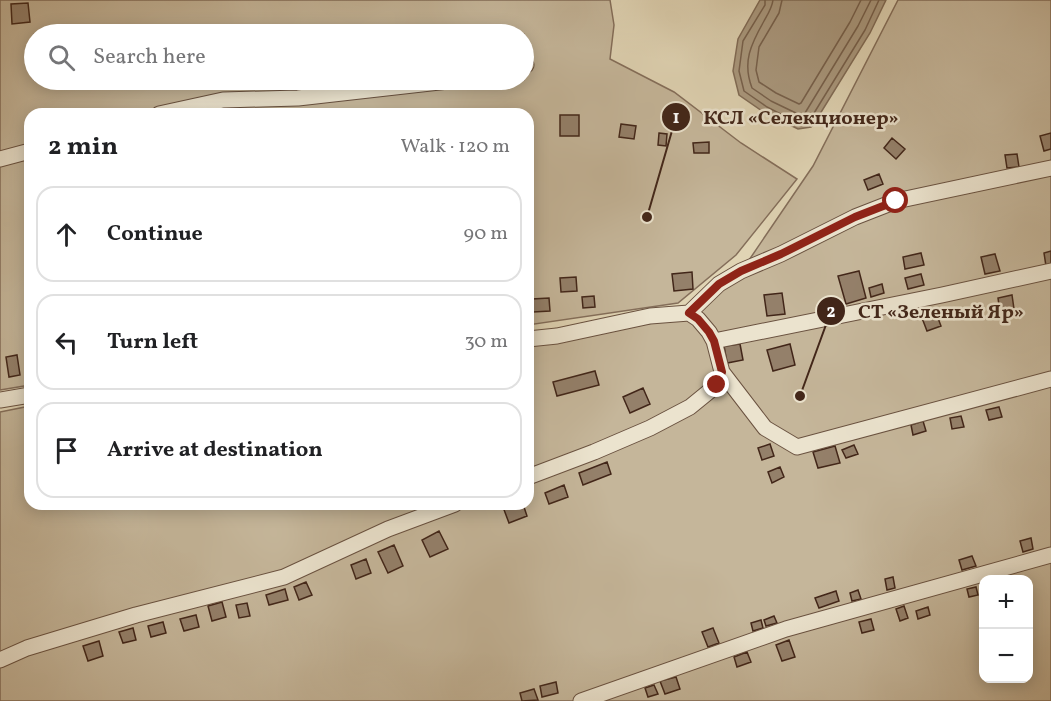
<!DOCTYPE html>
<meta charset="utf-8">
<style>
:root{--surface:#fff;--page:#f2f2f2;--text:#202124;--muted:#757577;--line:#e0e0e0}
body{margin:0;font-family:Vollkorn,serif;background:var(--page);color:var(--text)}
.controls{position:absolute;right:18px;bottom:18px;display:grid;overflow:hidden;border-radius:12px;box-shadow:0 3px 15px #0003}
.controls button{width:54px;height:54px;display:grid;place-items:center;padding:0;border:0;border-bottom:2px solid var(--line);background:var(--surface);color:var(--text);font:30px sans-serif}
.stop{position:absolute;width:18px;height:18px;margin:-14px;border:4px solid #8f2418;border-radius:50%;background:#fff}
.stop.end{background:#8f2418;border-color:#fff;box-shadow:0 2px 6px #0008}
.list{margin:0;padding:0;list-style:none}
h2{display:flex;justify-content:space-between;align-items:center;height:78px;margin:0;padding:0 24px;font-size:26px}
h2 small{font-size:20px;font-weight:400;color:var(--muted)}
.list li{display:grid;grid-template-columns:39px 1fr auto;gap:18px;align-items:center;box-sizing:border-box;height:96px;margin:0 12px 12px;padding:0 12px;border:2px solid var(--line);border-radius:18px}
.list b{display:block;font-size:22px;white-space:nowrap}
.list em{font-size:20px;font-style:normal;color:var(--muted)}
.icon{flex:none;width:33px;height:33px;fill:none;stroke:currentColor;stroke-width:2;stroke-linecap:round;stroke-linejoin:round}
.map{position:relative;flex:none;width:1051px;height:701px;overflow:hidden}
.search{position:absolute;background:var(--surface);box-shadow:0 3px 15px #0003;left:24px;top:24px;width:510px;height:66px;display:flex;align-items:center;gap:15px;box-sizing:border-box;padding:0 21px;border-radius:33px;color:var(--muted);font-size:22px}
.panel{position:absolute;background:var(--surface);box-shadow:0 3px 15px #0003;left:24px;top:108px;width:510px;height:402px;border-radius:18px}
.map>svg:first-child{display:block}
</style>
<div class="map">
<svg width="1051" height="701" viewBox="0 0 1051 701">
<rect width="100%" height="100%" fill="#e0d4b4"/>
<filter id="stains"><feTurbulence type="fractalNoise" baseFrequency=".00333" numOctaves="4"/><feColorMatrix values="0 0 0 0 .2 0 0 0 0 .09 0 0 0 0 .02 0 0 0 .5 -.17"/></filter>
<radialGradient id="worn" r=".72"><stop offset=".6" stop-color="#630" stop-opacity="0"/><stop offset="1" stop-color="#630" stop-opacity=".3"/></radialGradient>
<path fill="#c5b69a" stroke="#846e5a" stroke-width="1.5" fill-rule="evenodd" d="M0 0H610L614 25 610 59 674 92 741 143 797 179 736 255 678 303 528 325V114H30V385L0 390ZM34 34H524V80H34Z
M898 0H1051V701H0V412L30 406V504H528V345L681 318 747 263 813 166ZM984 580H1028V678H984Z"/>
<path fill="#aa997f" stroke="#806b56" stroke-width="1.5" d="M760 0H886L870 33 815 122 811 127 798 129 765 113 739 95 733 71 738 39Z"/>
<g fill="none" stroke-linecap="round" stroke-linejoin="round">
<path stroke="#76604c" stroke-width="1.5" d="M765 0V5L743 41 739 71 744 91 767 107 798 123 807 121 811 118 865 30 879 0
M773 0C772 8 768 14 764 21 751 44 742 62 752 88L771 101 800 115 805 113 858 26 871 0
M782 0 779 13 759 47 756 70 759 82 776 93 799 104 801 103 850 22 861 0"/>
</g>
<path fill="#94806a" stroke="#422619" stroke-width="1.5" d="M28 3 30 22 12 24 11 4Z
M560 115H579V136H560Z
M621 124 636 126 634 139 619 137Z
M659 133 667 134 666 146 658 145Z
M1051 133V149L1044 151 1040 136Z
M892 138 905 149 896 159 884 148Z
M709 142V153H694L693 143Z
M1017 154 1019 167 1007 168 1005 155Z
M879 174 883 184 868 190 864 180Z
M1051 251V265L1046 266 1044 253Z
M921 253 924 265 905 269 903 257Z
M995 254 1000 271 985 274 981 257Z
M859 271 866 298 846 304 838 276Z
M692 272 693 289 674 291 672 274Z
M921 274 924 285 908 289 905 278Z
M576 277 577 291 561 292 560 278Z
M882 284 884 293 871 297 869 288Z
M782 293 785 314 767 316 764 295Z
M1012 295 1014 309 1000 312 998 298Z
M594 296 595 307 583 308 582 297Z
M549 298 550 311 533 312 532 299Z
M936 313 941 326 927 331 922 318Z
M740 344 743 360 727 363 724 346Z
M790 344 795 365 773 371 767 350Z
M17 355 20 375 9 377 6 357Z
M595 371 599 385 557 396 553 382Z
M643 388 650 404 630 413 623 397Z
M999 407 1002 417 989 420 986 410Z
M961 416 964 427 952 429 950 418Z
M923 421 926 431 913 435 911 425Z
M770 444 774 456 762 460 758 448Z
M854 445 858 454 846 458 842 450Z
M835 446 840 463 818 468 813 452Z
M607 462 611 474 583 485 579 473Z
M780 467 784 477 772 483 768 472Z
M564 485 568 497 549 504 545 493Z
M512 504H523L527 516 509 523 503 507Z
M439 531 448 549 430 557 422 540Z
M1031 538 1033 549 1023 552 1020 541Z
M394 545 403 566 388 573 378 552Z
M972 556 976 566 962 570 959 560Z
M366 559 371 573 356 579 351 565Z
M893 577 895 588 887 590 885 579Z
M306 582 312 595 299 600 294 587Z
M976 587 978 595 969 597 967 589Z
M285 589 288 600 269 605 266 595Z
M858 590 861 599 852 601 850 593Z
M836 591 839 601 819 608 815 598Z
M222 602 226 617 212 621 208 606Z
M247 603 250 616 239 618 236 605Z
M904 606 908 618 900 621 896 609Z
M928 607 930 615 918 619 916 611Z
M196 615 199 627 184 631 180 619Z
M774 616 777 623 766 626 764 620Z
M871 619 874 630 862 633 859 622Z
M761 620 763 628 753 631 751 623Z
M163 622 166 633 151 637 148 626Z
M133 628 136 640 123 643 119 632Z
M713 628 719 643 708 647 702 632Z
M789 640 795 657 782 661 776 645Z
M99 641 103 656 88 661 83 646Z
M747 652 751 662 737 667 734 657Z
M676 677 680 689 665 694 660 681Z
M556 682 558 693 542 697 540 686Z
M654 685 658 694 648 697 645 688Z
M534 689 538 700 522 701 520 693Z"/>
<g fill="none" stroke-linecap="round" stroke-linejoin="round">
<defs>
<path id="minor" d="M524 66 526 65
M159 114 223 100 298 98 457 80
M0 159 30 151
M689 313 719 284 741 271 781 254 855 217 896 201 1051 168
M528 339 557 336 650 316 689 313 698 319 709 332 714 341 722 372 717 385 690 407 650 428 594 452 528 477
M714 341 942 295 1051 271
M722 372 765 428 797 447 1051 379
M0 400 30 395
M0 660 27 648 136 615 284 577 388 529 455 504
M581 701 786 629 1051 555"/>
</defs>
<use href="#minor" stroke="#6a5240" stroke-width="17"/>
<use href="#minor" stroke="#ebe3ce" stroke-width="15"/>
</g>
<g fill="none" stroke-linecap="round" stroke-linejoin="round">
<path stroke="#8f2418" stroke-width="8" d="M717 385 722 372 714 341 709 332 698 319 689 313 719 284 741 271 781 254 855 217 896 201"/>
</g>
<path fill="none" stroke="#422619" stroke-width="2" d="M647 217L676 117M800 396L831 311"/>
<g fill="#422619" stroke="#ebe3ce" stroke-width="2">
<circle cx="647" cy="217" r="6"/>
<circle cx="800" cy="396" r="6"/>
<circle cx="676" cy="117" r="15"/>
<circle cx="831" cy="311" r="15"/>
</g>
<g font-size="18" text-anchor="middle" font-weight="bold" fill="#fff">
<text x="676" y="123">1</text>
<text x="831" y="317">2</text>
</g>
<g font-size="20" text-anchor="middle" font-weight="bold" fill="#422619" stroke="#ebe3ce" stroke-width="5" stroke-linejoin="round" paint-order="stroke">
<text x="801" y="124">КСЛ «Селекционер»</text>
<text x="941" y="318">СТ «Зеленый Яр»</text>
</g>
<rect width="100%" height="100%" filter="url(#stains)"/>
<rect width="100%" height="100%" fill="url(#worn)"/>
</svg>
<div class="controls">
<button>+</button>
<button>−</button>
</div>
<div class="stop" style="left:896px;top:201px"></div>
<div class="stop end" style="left:717px;top:385px"></div>
<div class="search"><svg class="icon" aria-label="search" viewBox="0 0 24 24"><circle cx="10" cy="10" r="6"/><path d="M15 15l6 6"/></svg>Search here</div>
<section class="panel">
<h2>2 min<small>Walk · 120 m</small></h2>
<ul class="list">
<li><svg class="icon" aria-label="ahead" viewBox="0 0 24 24"><path d="M12 20V5M6 11l6-6 6 6"/></svg><div><b>Continue</b></div><em>90 m</em></li>
<li><svg class="icon" aria-label="left" viewBox="0 0 24 24"><path d="M17 20v-9H6M10 6l-5 5 5 5"/></svg><div><b>Turn left</b></div><em>30 m</em></li>
<li><svg class="icon" aria-label="arrive" viewBox="0 0 24 24"><path d="M6 21V4h12l-3 4 3 4H6"/></svg><div><b>Arrive at destination</b></div></li>
</ul>
</section>
</div>
